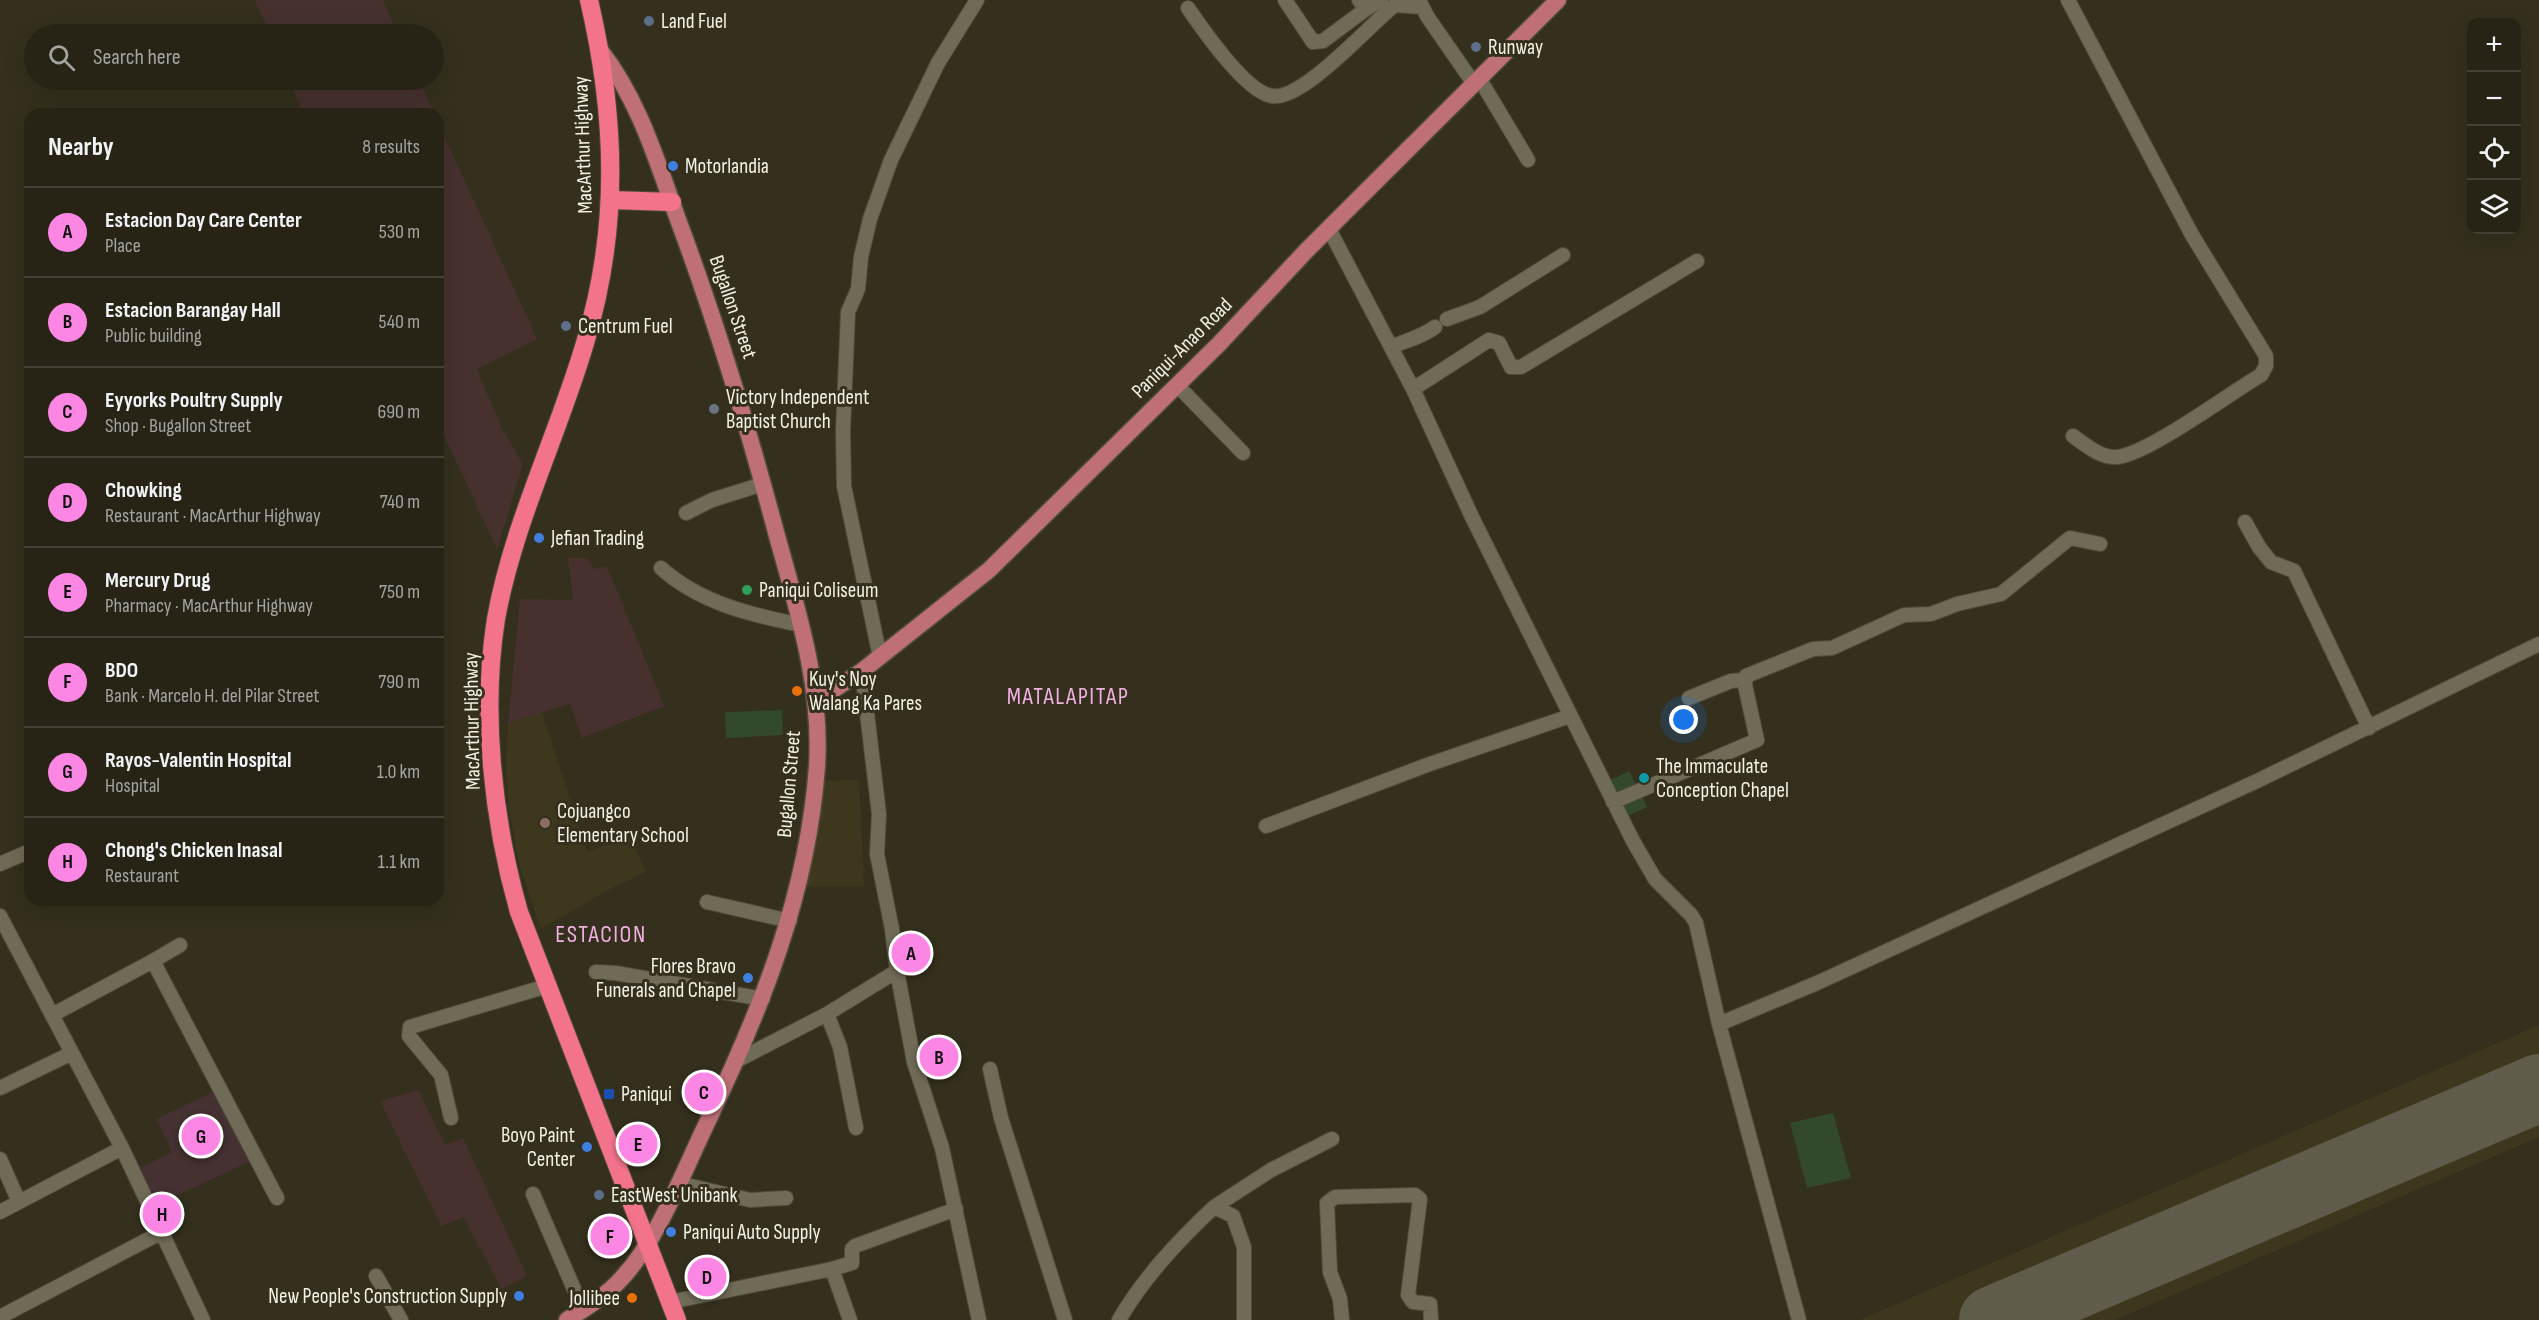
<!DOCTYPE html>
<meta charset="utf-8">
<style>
:root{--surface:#272416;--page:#2f2c1f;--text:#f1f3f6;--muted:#a4a4a1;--line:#434135;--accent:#fc86e3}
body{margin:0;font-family:"Sofia Sans Condensed",sans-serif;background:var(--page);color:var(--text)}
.controls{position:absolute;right:18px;top:18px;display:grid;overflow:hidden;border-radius:12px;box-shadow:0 6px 24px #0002}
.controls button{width:54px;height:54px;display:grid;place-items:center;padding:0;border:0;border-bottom:2px solid var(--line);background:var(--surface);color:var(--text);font:30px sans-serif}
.you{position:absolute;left:1684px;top:720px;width:21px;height:21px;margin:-15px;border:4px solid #fff;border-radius:50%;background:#1a73e8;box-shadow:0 0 0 9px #1a73e833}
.badge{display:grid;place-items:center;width:39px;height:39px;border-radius:50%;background:var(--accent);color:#111;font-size:20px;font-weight:700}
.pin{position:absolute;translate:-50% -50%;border:3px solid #fff;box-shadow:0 2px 6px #0006}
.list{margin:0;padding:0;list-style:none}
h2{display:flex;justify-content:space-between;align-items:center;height:78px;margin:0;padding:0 24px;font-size:26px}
h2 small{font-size:20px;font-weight:400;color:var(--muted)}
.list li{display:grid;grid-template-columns:39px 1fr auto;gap:18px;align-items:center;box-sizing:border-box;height:90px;padding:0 24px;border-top:2px solid var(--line)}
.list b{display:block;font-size:22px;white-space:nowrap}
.list p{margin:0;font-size:20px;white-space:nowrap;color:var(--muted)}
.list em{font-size:20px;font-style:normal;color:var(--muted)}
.icon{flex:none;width:33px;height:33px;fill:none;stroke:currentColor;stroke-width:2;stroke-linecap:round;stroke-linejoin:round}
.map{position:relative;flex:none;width:2539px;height:1320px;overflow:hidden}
.search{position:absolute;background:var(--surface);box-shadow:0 6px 24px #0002;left:24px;top:24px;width:420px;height:66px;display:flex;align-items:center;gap:15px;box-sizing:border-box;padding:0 21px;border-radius:33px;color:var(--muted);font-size:22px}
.panel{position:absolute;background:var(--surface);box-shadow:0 6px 24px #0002;left:24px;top:108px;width:420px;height:798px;border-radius:18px}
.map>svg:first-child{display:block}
</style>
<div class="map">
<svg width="2539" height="1320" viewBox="0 0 2539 1320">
<rect width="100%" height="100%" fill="#34301d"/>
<path fill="#3d371d" d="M542 712 587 851 631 838 646 872 610 889 541 929 519 863 509 809 506 768 508 723Z
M859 780 864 886 803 887 819 781Z
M2539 1025V1137L2115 1320H1860Z"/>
<path fill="#46312f" d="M255 0H383L398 34H270Z
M289 80H419L435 114H304Z
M438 122 537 339 477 369 501 427 523 464 497 549 438 423Z
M568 558H588L593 569 607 566 664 706 582 738 570 704 508 723 520 599 573 600Z
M418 1090 445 1145 463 1138 527 1276 501 1289 464 1217 441 1226 380 1101Z"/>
<path fill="#453131" d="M215 1091 251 1161 156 1205 138 1169 172 1152 156 1119Z"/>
<path fill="#33492b" d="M782 710 783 735 726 738 725 712Z
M1629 771 1647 807 1628 816 1611 780Z
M1833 1113 1851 1178 1807 1188 1790 1123Z"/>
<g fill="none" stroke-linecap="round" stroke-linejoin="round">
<path stroke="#605c4b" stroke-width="68" d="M1993 1320 2539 1088"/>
<defs>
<path id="minor" d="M1285 0 1313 42 1323 41 1366 9
M1359 0 1366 9 1381 0
M1419 0 1427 16 1474 84
M2068 0 2192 235 2266 356V366L2261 375C2230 393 2148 454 2117 457 2100 458 2086 445 2073 436
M1188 8C1203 30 1246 92 1272 96 1303 101 1370 24 1395 5L1422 7
M1479 78 1528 160
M1329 229 1413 389 1472 517 1633 841 1655 879 1691 915 1696 923 1719 1024 1799 1320
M1447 319 1480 307 1563 255
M1391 347C1407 340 1420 338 1435 327
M1177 385 1243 453
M1413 389 1489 340 1499 343 1511 367H1521L1697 261
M686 513 712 500 763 484
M2245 522 2259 547 2271 562 2294 571 2369 728
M661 568C700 603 751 615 801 625
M880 657 844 486 843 431 848 312 858 289 861 257 870 219 891 160 938 63 977 0
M862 671 879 814 877 854 892 929 897 971 914 1062 942 1148 979 1320
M1689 698 1731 681 1744 680
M1613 802 1757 740 1745 685 1746 676 1813 649 1832 648 1904 615 1931 614 1957 604 2001 594 2070 538 2100 544
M1266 826 1427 765 1570 716
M0 864 30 851
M707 902 790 921
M0 916 122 1148 203 1320
M153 961 180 945
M596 972 615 973 763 999
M827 1014 840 1047 856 1128
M52 1015 153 961 277 1198
M1719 1024 1817 983 2257 781 2539 644
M736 1061 827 1014 897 971
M990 1069 1001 1118 1065 1320
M0 1088 72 1053
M451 1118 441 1075 409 1036 410 1027 547 986
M0 1159 19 1202
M678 1183 750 1200 786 1198
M533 1194 583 1310
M1214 1207 1271 1170 1332 1139
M0 1212 122 1148
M376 1276 401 1320
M670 1302 832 1269
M0 1317 162 1232
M850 1320 832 1269 852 1263V1249L855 1246 956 1209
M1119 1320C1144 1277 1178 1241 1214 1207L1233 1216 1244 1247V1320
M1342 1320 1340 1299 1330 1272 1327 1203 1335 1197 1415 1195 1420 1199 1408 1295 1413 1302 1430 1304 1431 1320"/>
<path id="major" d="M815 702 862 671 989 570 1219 344 1306 251 1558 0
M567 1320C586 1308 607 1295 622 1278 658 1239 682 1175 705 1127 760 1012 808 895 817 766 822 686 798 612 777 536 749 431 718 327 680 225 658 165 640 101 600 50"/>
<path id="highway" d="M589 0C616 116 620 228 585 343 558 435 513 524 496 619 481 713 493 821 519 912L677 1320
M611 200 672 202"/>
</defs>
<use href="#minor" stroke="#504c3c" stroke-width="16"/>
<use href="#major" stroke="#504c3c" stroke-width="19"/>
<use href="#highway" stroke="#504c3c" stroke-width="20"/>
<use href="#minor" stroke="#706b57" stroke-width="14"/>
<use href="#major" stroke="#bf7077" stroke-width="16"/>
<use href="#highway" stroke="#f4738c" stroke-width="18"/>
</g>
<g fill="#5c6f8a" stroke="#34301d" stroke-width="2">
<circle cx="649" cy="21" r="6"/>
<circle cx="1476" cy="47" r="6"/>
<circle cx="566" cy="326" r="6"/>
<circle cx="599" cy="1195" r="6"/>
</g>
<g fill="#3f7fe0" stroke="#34301d" stroke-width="2">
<circle cx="673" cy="166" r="6"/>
<circle cx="539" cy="538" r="6"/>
<circle cx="748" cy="978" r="6"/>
<circle cx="587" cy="1147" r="6"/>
<circle cx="671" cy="1232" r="6"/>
<circle cx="519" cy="1296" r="6"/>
</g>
<circle fill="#6b7280" stroke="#34301d" stroke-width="2" cx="714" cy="409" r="6"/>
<circle fill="#2e9e5b" stroke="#34301d" stroke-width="2" cx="747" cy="590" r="6"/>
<g fill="#e8710a" stroke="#34301d" stroke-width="2">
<circle cx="797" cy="691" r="6"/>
<circle cx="632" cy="1298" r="6"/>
</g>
<circle fill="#0f9aa8" stroke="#34301d" stroke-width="2" cx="1644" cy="778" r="6"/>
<circle fill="#8d6e63" stroke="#34301d" stroke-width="2" cx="545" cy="823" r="6"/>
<rect fill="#1a4fb4" stroke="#34301d" stroke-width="2" x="603" y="1088" width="12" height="12" rx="3"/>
<g text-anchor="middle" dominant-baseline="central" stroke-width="6" stroke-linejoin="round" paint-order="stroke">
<g font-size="21" fill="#f3f1e5" stroke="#34301d" text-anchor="start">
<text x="661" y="21">Land Fuel</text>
<text x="1488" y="47">Runway</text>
<text x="685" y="166">Motorlandia</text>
<text x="578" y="326">Centrum Fuel</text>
<text x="726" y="397">Victory Independent<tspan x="726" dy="24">Baptist Church</tspan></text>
<text x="551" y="538">Jefian Trading</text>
<text x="759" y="590">Paniqui Coliseum</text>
<text x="809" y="679">Kuy's Noy<tspan x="809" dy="24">Walang Ka Pares</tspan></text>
<text x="1656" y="766">The Immaculate<tspan x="1656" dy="24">Conception Chapel</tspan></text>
<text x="557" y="811">Cojuangco<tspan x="557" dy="24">Elementary School</tspan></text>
<text x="736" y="966" text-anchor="end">Flores Bravo<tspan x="736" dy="24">Funerals and Chapel</tspan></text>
<text x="621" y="1094">Paniqui</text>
<text x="575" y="1135" text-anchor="end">Boyo Paint<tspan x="575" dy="24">Center</tspan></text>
<text x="611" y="1195">EastWest Unibank</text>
<text x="683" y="1232">Paniqui Auto Supply</text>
<text x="507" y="1296" text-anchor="end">New People's Construction Supply</text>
<text x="620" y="1298" text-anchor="end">Jollibee</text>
</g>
<g font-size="21" fill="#f3f1e5" stroke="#34301d">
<text transform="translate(583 145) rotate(-92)">MacArthur Highway</text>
<text transform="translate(733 307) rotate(71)">Bugallon Street</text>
<text transform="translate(1182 348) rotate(-45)">Paniqui-Anao Road</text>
<text transform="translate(472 721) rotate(-91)">MacArthur Highway</text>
<text transform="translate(789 784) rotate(-85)">Bugallon Street</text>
</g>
<g font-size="24" letter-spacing="1.5" fill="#f2afe1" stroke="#34301d">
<text x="1068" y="696">MATALAPITAP</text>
<text x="601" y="934">ESTACION</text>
</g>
</g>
</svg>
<div class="controls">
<button>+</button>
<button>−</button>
<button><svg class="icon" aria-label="locate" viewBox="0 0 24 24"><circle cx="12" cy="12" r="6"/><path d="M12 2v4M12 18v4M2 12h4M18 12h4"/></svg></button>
<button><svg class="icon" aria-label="layers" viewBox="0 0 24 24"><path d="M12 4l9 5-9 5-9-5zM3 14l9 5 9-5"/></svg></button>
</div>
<div class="you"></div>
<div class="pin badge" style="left:911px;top:953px">A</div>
<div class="pin badge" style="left:939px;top:1057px">B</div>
<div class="pin badge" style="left:704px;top:1092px">C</div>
<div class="pin badge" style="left:707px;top:1277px">D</div>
<div class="pin badge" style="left:638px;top:1144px">E</div>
<div class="pin badge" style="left:610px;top:1236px">F</div>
<div class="pin badge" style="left:201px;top:1136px">G</div>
<div class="pin badge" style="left:162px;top:1214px">H</div>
<div class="search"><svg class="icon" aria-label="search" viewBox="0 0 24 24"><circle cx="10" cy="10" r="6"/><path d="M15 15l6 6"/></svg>Search here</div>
<section class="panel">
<h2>Nearby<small>8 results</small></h2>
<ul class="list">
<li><span class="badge">A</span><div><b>Estacion Day Care Center</b><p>Place</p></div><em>530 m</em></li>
<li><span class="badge">B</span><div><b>Estacion Barangay Hall</b><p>Public building</p></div><em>540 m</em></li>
<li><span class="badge">C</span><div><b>Eyyorks Poultry Supply</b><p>Shop · Bugallon Street</p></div><em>690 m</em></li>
<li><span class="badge">D</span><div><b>Chowking</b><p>Restaurant · MacArthur Highway</p></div><em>740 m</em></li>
<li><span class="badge">E</span><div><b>Mercury Drug</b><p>Pharmacy · MacArthur Highway</p></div><em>750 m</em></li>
<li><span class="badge">F</span><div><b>BDO</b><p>Bank · Marcelo H. del Pilar Street</p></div><em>790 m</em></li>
<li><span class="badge">G</span><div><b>Rayos-Valentin Hospital</b><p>Hospital</p></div><em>1.0 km</em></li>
<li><span class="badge">H</span><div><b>Chong's Chicken Inasal</b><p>Restaurant</p></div><em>1.1 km</em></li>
</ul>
</section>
</div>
